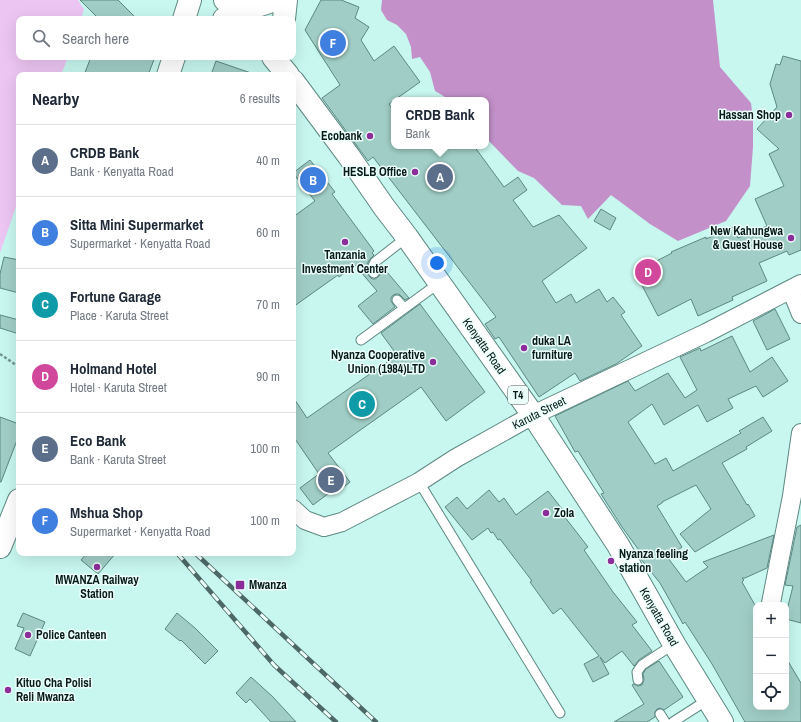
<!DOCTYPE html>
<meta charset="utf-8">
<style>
:root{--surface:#fff;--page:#f6f6f7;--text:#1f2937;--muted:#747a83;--line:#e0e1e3;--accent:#8b2e99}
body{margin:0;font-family:"Archivo Narrow",sans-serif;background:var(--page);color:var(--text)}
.controls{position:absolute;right:12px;bottom:12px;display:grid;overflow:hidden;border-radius:8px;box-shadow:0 4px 16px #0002}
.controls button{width:36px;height:36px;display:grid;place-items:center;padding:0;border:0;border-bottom:1px solid var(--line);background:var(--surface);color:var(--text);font:20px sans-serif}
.you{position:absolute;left:437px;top:263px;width:14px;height:14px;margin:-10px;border:3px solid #fff;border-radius:50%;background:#1a73e8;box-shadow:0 0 0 6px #1a73e833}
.badge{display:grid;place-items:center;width:26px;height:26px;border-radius:50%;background:var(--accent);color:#fff;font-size:13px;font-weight:700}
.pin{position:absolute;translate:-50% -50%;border:2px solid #fff;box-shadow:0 1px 4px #0006}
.popup{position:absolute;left:391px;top:97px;width:98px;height:52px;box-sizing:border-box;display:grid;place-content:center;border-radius:8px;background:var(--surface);filter:drop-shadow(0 1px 3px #0005);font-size:13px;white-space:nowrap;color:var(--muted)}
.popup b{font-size:15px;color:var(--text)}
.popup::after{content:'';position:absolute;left:50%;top:100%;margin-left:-8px;border:8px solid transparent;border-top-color:var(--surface)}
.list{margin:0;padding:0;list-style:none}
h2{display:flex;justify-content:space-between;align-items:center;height:52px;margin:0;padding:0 16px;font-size:17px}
h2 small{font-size:13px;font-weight:400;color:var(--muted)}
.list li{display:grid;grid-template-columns:26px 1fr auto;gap:12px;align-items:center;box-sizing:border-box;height:72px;padding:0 16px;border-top:1px solid var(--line)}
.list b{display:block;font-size:15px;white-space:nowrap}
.list p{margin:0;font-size:13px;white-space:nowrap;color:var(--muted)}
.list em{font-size:13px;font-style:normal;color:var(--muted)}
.icon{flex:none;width:22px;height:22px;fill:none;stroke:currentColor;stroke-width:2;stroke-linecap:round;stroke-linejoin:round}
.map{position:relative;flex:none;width:801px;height:722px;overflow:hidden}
.search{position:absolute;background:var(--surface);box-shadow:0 4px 16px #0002;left:16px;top:16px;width:280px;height:44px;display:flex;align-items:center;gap:10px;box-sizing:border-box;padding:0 14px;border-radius:8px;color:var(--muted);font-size:15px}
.panel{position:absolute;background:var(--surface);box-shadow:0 4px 16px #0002;left:16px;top:72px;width:280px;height:484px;border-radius:8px}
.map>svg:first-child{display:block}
</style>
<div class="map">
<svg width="801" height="722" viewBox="0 0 801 722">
<rect width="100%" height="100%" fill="#c8f7ef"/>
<path fill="#ecc5f2" d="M0 0H78L84 9 81 19H19V57H68L61 75H19V198L0 253Z"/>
<path fill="#c390ca" d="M382 0H713L720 67 751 103 753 120V147L750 186 726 221 678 241 650 224 611 195 588 219 581 206 562 205 534 178 518 171 486 138V100H448L442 95 435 91 430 72 420 57 412 59 411 47 406 34 397 25 387 20 381 10Z"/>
<path fill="#a0cec6" stroke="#5c8881" d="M80 0H118L137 19H99Z
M321 0H341L359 7 355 18 369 27 361 40 374 61 394 46 420 82 389 104 394 111V146H474L504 187 518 177 527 190 513 200 533 227 559 215 587 248 542 281 556 303 571 294 576 303 599 289 607 302 613 297 625 312 621 315 642 346 616 364 580 381 575 373 539 397 499 337 495 339 485 324 496 317 373 157 368 161 322 98 340 85 305 30Z
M783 56 801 61V250L789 255 787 251 759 263 767 281 732 297 733 300 698 316 691 299 658 316 635 272 672 253 671 252 706 237V239L733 227 738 238 767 226 755 199 784 186 769 154 779 149 757 129 777 107 770 84 776 64 780 65Z
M91 57H155L148 75H84Z
M216 61 251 73V75H211Z
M310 160 335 192 332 194 374 251 372 253 374 255 370 259 367 264V267L369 276 372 279H375L378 277 380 275 379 267 381 265 409 298 405 300 399 294H396L393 295 391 298V301L395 307 373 324 358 306 377 291 355 265 339 277 338 275 314 292 293 307V217L315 201 293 173Z
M601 209 616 218 610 230 594 221Z
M4 257 19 260V293L0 288V274Z
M420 304 485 392 446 421 421 387 328 453 350 482 339 491 336 488 313 505 300 488 319 474 293 436V397L307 418 397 355 381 333Z
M775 309 790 339 767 350 753 321Z
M0 315 19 320V334L0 328Z
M732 336 750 372 772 357 788 381 763 397 756 386 728 399 733 408 707 422 698 405 664 425 652 404 628 422 655 464 666 458 673 471 741 433 739 431 763 417 772 431 746 447 747 449 722 463 747 505 748 504 755 516 695 552 680 534 711 509 696 485 662 502V503L657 506 682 547 668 558 686 582 708 567 703 562 774 535 767 568 745 578H742L744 580 742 582 756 607V707H786V658L801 683V722H745L712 664 685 622 683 624 660 583 640 558 638 555 641 553 622 527 601 494 604 493 578 451 575 452 555 416 628 381 635 391 668 373 685 398 697 390 680 357 700 348 701 351Z
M0 417 19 424V435L1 482H0Z
M489 490 499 502 504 498 516 515 548 491 566 514 564 516 588 547 584 550 613 592 637 622 632 625 652 651 639 660 634 666 622 651 605 663 600 657 609 674 593 682 584 664 599 656 561 608 553 614 530 582 532 581 500 539 498 540 493 532 491 533 488 528 472 540 445 507 457 497 467 509Z
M801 525V623L786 619V614L793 586 785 585 797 527Z
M87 553H116L98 574 81 560Z
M23 613 45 622 30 656 15 649 24 628 17 626Z
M177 613 195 628 218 651 205 664 181 640 180 641 165 629Z
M659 661 683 697 664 710 660 708 657 709 655 712V717L647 722H614L644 704 632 685 634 684 638 686 642 685 644 680 643 674 646 669Z
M251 677 273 697 296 722H271L250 699 246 703 236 693Z"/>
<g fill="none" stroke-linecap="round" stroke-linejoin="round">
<defs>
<path id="service" d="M374 273 373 266 375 262 407 237
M397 300 404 308
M361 340 439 283
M419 482 560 713
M638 680 637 672 642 665 674 644
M660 714 665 722
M673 722 709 699"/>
<path id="minor" d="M791 289 801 314
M293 509 305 520 324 527 342 522 419 482 456 458 533 415 706 333 801 284
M771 603 792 496 801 433"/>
<path id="secondary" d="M184 19 190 0
M224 19 242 8
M168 75 174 57
M0 547 19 500"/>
<path id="trunk" d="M225 0C242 12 257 7 274 0
M284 19 286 0
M273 57 288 75
M293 81 348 155 384 207 407 237 533 415 618 545 674 644 722 722"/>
</defs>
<use href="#service" stroke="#5d8982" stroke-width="11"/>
<use href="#minor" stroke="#5d8982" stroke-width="20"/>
<use href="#secondary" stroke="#5d8982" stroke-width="24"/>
<use href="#trunk" stroke="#5d8982" stroke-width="24"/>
<path stroke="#739590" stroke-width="2.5" stroke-dasharray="3 2" stroke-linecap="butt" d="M0 354 19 367"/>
<use href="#service" stroke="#fff" stroke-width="9"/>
<use href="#minor" stroke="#fff" stroke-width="18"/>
<use href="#secondary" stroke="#fff" stroke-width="22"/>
<use href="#trunk" stroke="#fff" stroke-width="22"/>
<defs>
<path id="rail" d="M177 553 274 665 336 722
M195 553 376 722"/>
</defs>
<use href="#rail" stroke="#4d6965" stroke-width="4.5"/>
<use href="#rail" stroke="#ebfefa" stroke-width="3" stroke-dasharray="9" stroke-linecap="butt"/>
</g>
<g fill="#8b2e99" stroke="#ebfefa" stroke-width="1.5">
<circle cx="789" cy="115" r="4"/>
<circle cx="370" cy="136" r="4"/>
<circle cx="415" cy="172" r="4"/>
<circle cx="791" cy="238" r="4"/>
<circle cx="345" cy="242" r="4"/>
<circle cx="524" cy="348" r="4"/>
<circle cx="433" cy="362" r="4"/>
<circle cx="546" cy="513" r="4"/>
<circle cx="611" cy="561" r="4"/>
<circle cx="97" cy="567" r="4"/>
<rect x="235" y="580" width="10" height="10" rx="2"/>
<circle cx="28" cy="635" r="4"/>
<circle cx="8" cy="690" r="4"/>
</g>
<g text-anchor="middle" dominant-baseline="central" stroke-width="3" stroke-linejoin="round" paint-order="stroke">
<rect fill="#ebfefa" stroke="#4d5f5c" stroke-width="1" x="508" y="386" width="20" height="18" rx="3"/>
<g font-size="11" font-weight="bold" fill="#091b19">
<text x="518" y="395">T4</text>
</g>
<g font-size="12" font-weight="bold" fill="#091b19" stroke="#ebfefa" text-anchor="start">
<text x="781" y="115" text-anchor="end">Hassan Shop</text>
<text x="362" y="136" text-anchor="end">Ecobank</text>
<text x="407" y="172" text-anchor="end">HESLB Office</text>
<text x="783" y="231" text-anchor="end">New Kahungwa<tspan x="783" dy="14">&amp; Guest House</tspan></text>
<text x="345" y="255" text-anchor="middle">Tanzania<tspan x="345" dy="14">Investment Center</tspan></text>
<text x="532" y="341">duka LA<tspan x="532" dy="14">furniture</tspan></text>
<text x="425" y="355" text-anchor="end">Nyanza Cooperative<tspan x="425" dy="14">Union (1984)LTD</tspan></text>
<text x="554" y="513">Zola</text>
<text x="619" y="554">Nyanza feeling<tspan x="619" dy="14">station</tspan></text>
<text x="97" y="580" text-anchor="middle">MWANZA Railway<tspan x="97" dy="14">Station</tspan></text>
<text x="249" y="585">Mwanza</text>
<text x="36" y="635">Police Canteen</text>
<text x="16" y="683">Kituo Cha Polisi<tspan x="16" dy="14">Reli Mwanza</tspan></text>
</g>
<g font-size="12" fill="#091b19" stroke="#ebfefa">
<text transform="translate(484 346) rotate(55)">Kenyatta Road</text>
<text transform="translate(539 413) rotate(-27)">Karuta Street</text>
<text transform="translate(659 617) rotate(60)">Kenyatta Road</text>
</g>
</g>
</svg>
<div class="controls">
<button>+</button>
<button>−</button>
<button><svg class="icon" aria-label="locate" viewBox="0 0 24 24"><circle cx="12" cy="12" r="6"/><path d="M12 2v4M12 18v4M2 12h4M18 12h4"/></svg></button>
</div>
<div class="you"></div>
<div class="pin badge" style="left:440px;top:177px;background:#5c6f8a">A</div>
<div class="popup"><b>CRDB Bank</b>Bank</div>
<div class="pin badge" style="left:313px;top:180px;background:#3f7fe0">B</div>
<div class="pin badge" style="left:362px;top:404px;background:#0f9aa8">C</div>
<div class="pin badge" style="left:648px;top:272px;background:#d1479c">D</div>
<div class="pin badge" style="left:331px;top:480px;background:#5c6f8a">E</div>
<div class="pin badge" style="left:333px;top:43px;background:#3f7fe0">F</div>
<div class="search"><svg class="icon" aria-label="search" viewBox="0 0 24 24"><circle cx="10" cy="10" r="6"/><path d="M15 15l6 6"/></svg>Search here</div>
<section class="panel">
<h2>Nearby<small>6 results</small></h2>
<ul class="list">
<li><span class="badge" style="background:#5c6f8a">A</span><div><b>CRDB Bank</b><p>Bank · Kenyatta Road</p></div><em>40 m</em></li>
<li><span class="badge" style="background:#3f7fe0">B</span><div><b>Sitta Mini Supermarket</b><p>Supermarket · Kenyatta Road</p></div><em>60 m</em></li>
<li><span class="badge" style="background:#0f9aa8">C</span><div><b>Fortune Garage</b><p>Place · Karuta Street</p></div><em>70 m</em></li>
<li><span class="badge" style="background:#d1479c">D</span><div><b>Holmand Hotel</b><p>Hotel · Karuta Street</p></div><em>90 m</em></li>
<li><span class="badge" style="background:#5c6f8a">E</span><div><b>Eco Bank</b><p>Bank · Karuta Street</p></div><em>100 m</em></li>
<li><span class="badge" style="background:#3f7fe0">F</span><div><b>Mshua Shop</b><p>Supermarket · Kenyatta Road</p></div><em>100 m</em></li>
</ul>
</section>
</div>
